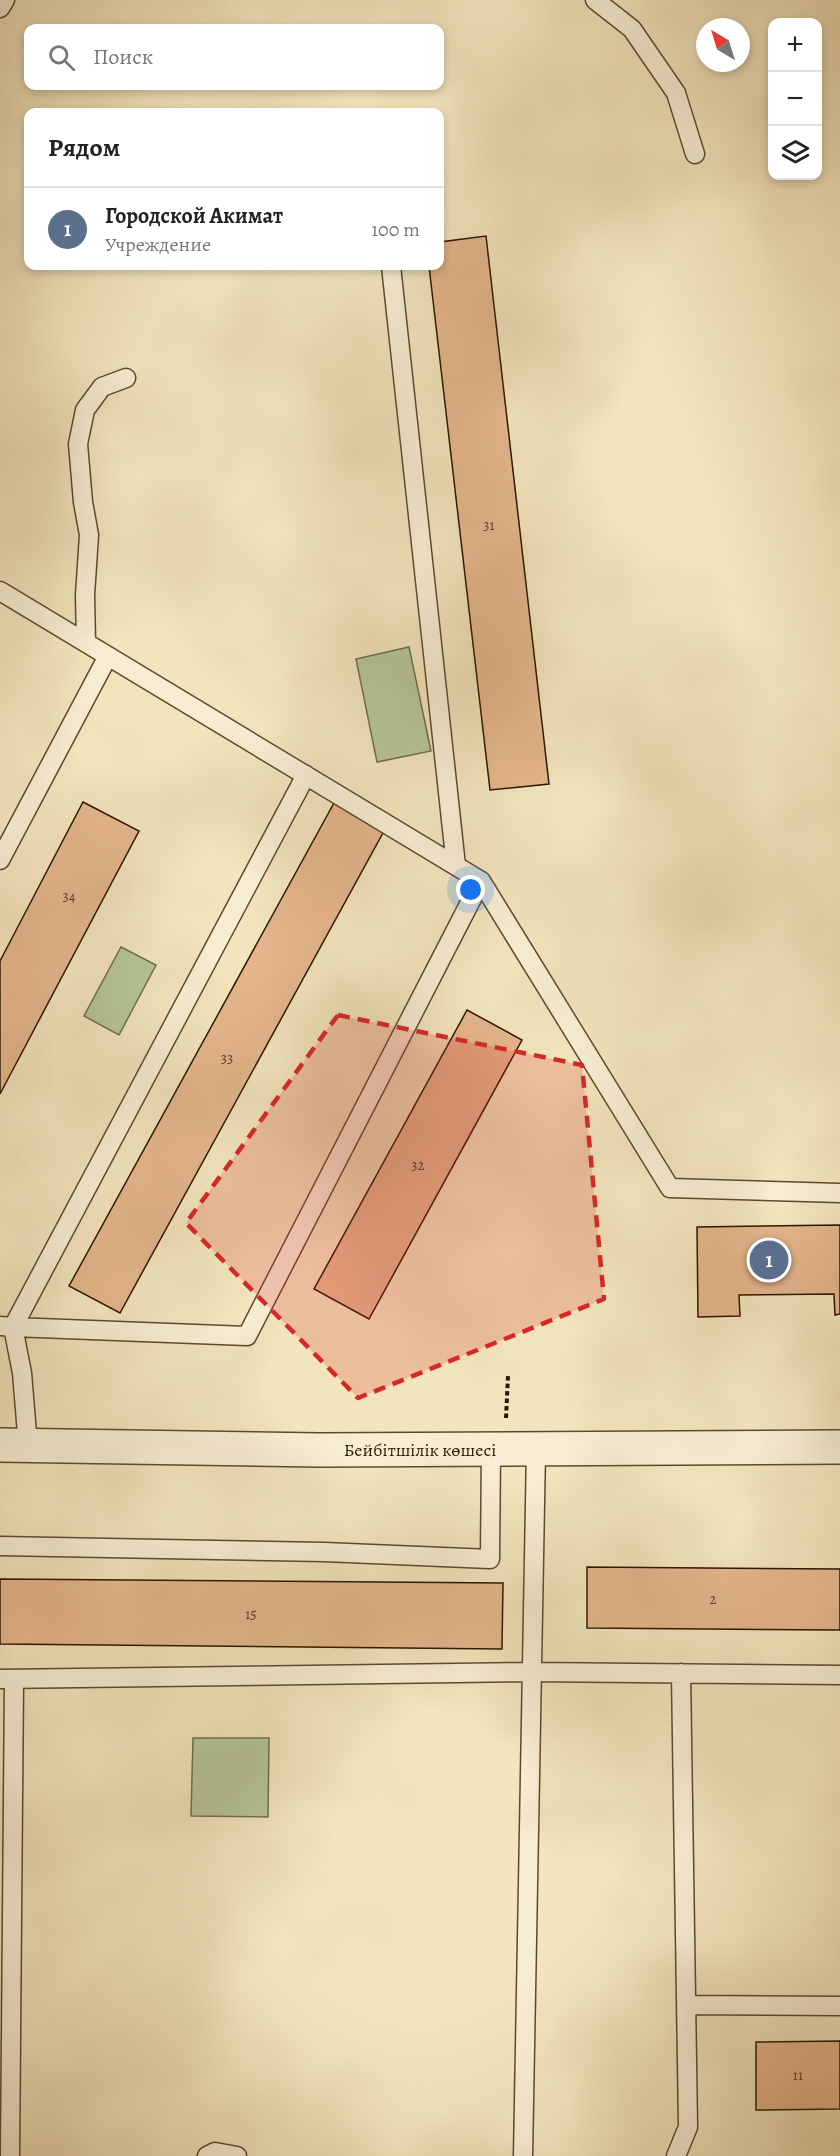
<!DOCTYPE html>
<html lang="ru">
<meta charset="utf-8">
<style>
:root{--surface:#fff;--page:#f2f2f2;--text:#222;--muted:#767676;--line:#e0e0e0;--accent:#7c3aed}
body{margin:0;font-family:Alegreya,serif;background:var(--page);color:var(--text)}
.controls{position:absolute;right:18px;top:18px;display:grid;overflow:hidden;border-radius:12px;box-shadow:0 3px 9px #0003}
.controls button{width:54px;height:54px;display:grid;place-items:center;padding:0;border:0;border-bottom:2px solid var(--line);background:var(--surface);color:var(--text);font:30px sans-serif}
.compass{position:absolute;left:696px;top:18px;width:54px;height:54px;border-radius:50%;background:var(--surface);box-shadow:0 3px 9px #0003;rotate:322deg}
.you{position:absolute;left:471px;top:890px;width:21px;height:21px;margin:-15px;border:4px solid #fff;border-radius:50%;background:#1a73e8;box-shadow:0 0 0 9px #1a73e833}
.badge{display:grid;place-items:center;width:39px;height:39px;border-radius:50%;background:var(--accent);color:#fff;font-size:20px;font-weight:700}
.pin{position:absolute;translate:-50% -50%;border:3px solid #fff;box-shadow:0 2px 6px #0006}
.list{margin:0;padding:0;list-style:none}
h2{display:flex;justify-content:space-between;align-items:center;height:78px;margin:0;padding:0 24px;font-size:26px}
h2 small{font-size:20px;font-weight:400;color:var(--muted)}
.list li{display:grid;grid-template-columns:39px 1fr auto;gap:18px;align-items:center;box-sizing:border-box;height:84px;padding:0 24px;border-top:2px solid var(--line)}
.list b{display:block;font-size:22px;white-space:nowrap}
.list p{margin:0;font-size:20px;white-space:nowrap;color:var(--muted)}
.list em{font-size:20px;font-style:normal;color:var(--muted)}
.icon{flex:none;width:33px;height:33px;fill:none;stroke:currentColor;stroke-width:2;stroke-linecap:round;stroke-linejoin:round}
.map{position:relative;flex:none;width:840px;height:2156px;overflow:hidden}
.search{position:absolute;background:var(--surface);box-shadow:0 3px 9px #0003;left:24px;top:24px;width:420px;height:66px;display:flex;align-items:center;gap:15px;box-sizing:border-box;padding:0 21px;border-radius:12px;color:var(--muted);font-size:22px}
.panel{position:absolute;background:var(--surface);box-shadow:0 3px 9px #0003;left:24px;top:108px;width:420px;height:162px;border-radius:12px}
.map>svg:first-child{display:block}
</style>
<div class="map">
<svg width="840" height="2156" viewBox="0 0 840 2156">
<rect width="100%" height="100%" fill="#f2e4bc"/>
<filter id="stains"><feTurbulence type="fractalNoise" baseFrequency=".00333" numOctaves="4"/><feColorMatrix values="0 0 0 0 .2 0 0 0 0 .09 0 0 0 0 .02 0 0 0 .5 -.17"/></filter>
<radialGradient id="worn" r=".72"><stop offset=".6" stop-color="#630" stop-opacity="0"/><stop offset="1" stop-color="#630" stop-opacity=".3"/></radialGradient>
<path fill="#b5c595" stroke="#706d4a" stroke-width="1.5" d="M409 647 431 751 377 762 356 659Z
M121 947 156 965 119 1035 84 1016Z
M193 1738H269L268 1817 191 1816Z"/>
<path fill="#e4b58b" stroke="#2b1500" stroke-width="1.5" d="M486 236 549 784 490 790 429 266H440V242Z
M83 802 139 831 0 1094V961Z
M334 803 384 831 120 1313 69 1286Z
M467 1010 522 1040 369 1319 314 1289Z
M840 1225V1314L835 1315 834 1294 739 1295 740 1316 698 1317 697 1227Z
M587 1567 840 1569V1630L587 1628Z
M0 1579 503 1583 502 1649 0 1644Z
M840 2041V2109L756 2110V2042Z"/>
<g fill="none" stroke-linecap="round" stroke-linejoin="round">
<defs>
<path id="service" d="M595 0 632 29 676 93 695 154
M0 8 5 0
M391 266 456 866
M0 591 481 881 670 1188 840 1193
M86 643 85 595 89 535 83 502 78 444 85 410 102 387 126 378
M306 775 13 1327 247 1336 481 881
M0 860 108 656
M0 1326 13 1327 22 1373 28 1446
M0 1546 324 1552 490 1559 491 1449
M0 1679 532 1672 840 1675
M687 2005 840 2006
M10 2156 14 1679
M207 2156 215 2152 237 2156
M523 2156 536 1449
M676 2156 688 2127 681 1673"/>
<path id="minor" d="M0 1445 320 1450 840 1447"/>
</defs>
<use href="#service" stroke="#5d492f" stroke-width="21"/>
<use href="#minor" stroke="#5d492f" stroke-width="36"/>
<path stroke="#2b1500" stroke-width="4" stroke-dasharray="4.5 3" stroke-linecap="butt" d="M506 1418 508 1376"/>
<use href="#service" stroke="#f7edd3" stroke-width="18"/>
<use href="#minor" stroke="#f7edd3" stroke-width="33"/>
</g>
<path fill="#d62828" fill-opacity="0.2" stroke="#d62828" stroke-width="4.5" stroke-dasharray="12 8" stroke-linejoin="round" d="M338 1015 582 1065 604 1299 358 1398 186 1223Z"/>
<g text-anchor="middle" dominant-baseline="central" stroke-width="4.5" stroke-linejoin="round" paint-order="stroke">
<g font-size="15" fill="#593d23">
<text x="489" y="525">31</text>
<text x="69" y="896">34</text>
<text x="227" y="1058">33</text>
<text x="418" y="1165">32</text>
<text x="713" y="1599">2</text>
<text x="251" y="1614">15</text>
<text x="798" y="2075">11</text>
</g>
<g font-size="18" fill="#2b1500" stroke="#f7edd3">
<text x="420" y="1450">Бейбітшілік көшесі</text>
</g>
</g>
<rect width="100%" height="100%" filter="url(#stains)"/>
<rect width="100%" height="100%" fill="url(#worn)"/>
</svg>
<div class="controls">
<button>+</button>
<button>−</button>
<button><svg class="icon" aria-label="layers" viewBox="0 0 24 24"><path d="M12 4l9 5-9 5-9-5zM3 14l9 5 9-5"/></svg></button>
</div>
<svg class="compass" viewBox="-18 -18 36 36"><path d="M0-13l5 13h-10z" fill="#e53935"/><path d="M0 13l5-13h-10z" fill="#767676"/></svg>
<div class="you"></div>
<div class="pin badge" style="left:769px;top:1260px;background:#5c6f8a">1</div>
<div class="search"><svg class="icon" aria-label="search" viewBox="0 0 24 24"><circle cx="10" cy="10" r="6"/><path d="M15 15l6 6"/></svg>Поиск</div>
<section class="panel">
<h2>Рядом<small></small></h2>
<ul class="list">
<li><span class="badge" style="background:#5c6f8a">1</span><div><b>Городской Акимат</b><p>Учреждение</p></div><em>100 m</em></li>
</ul>
</section>
</div>
